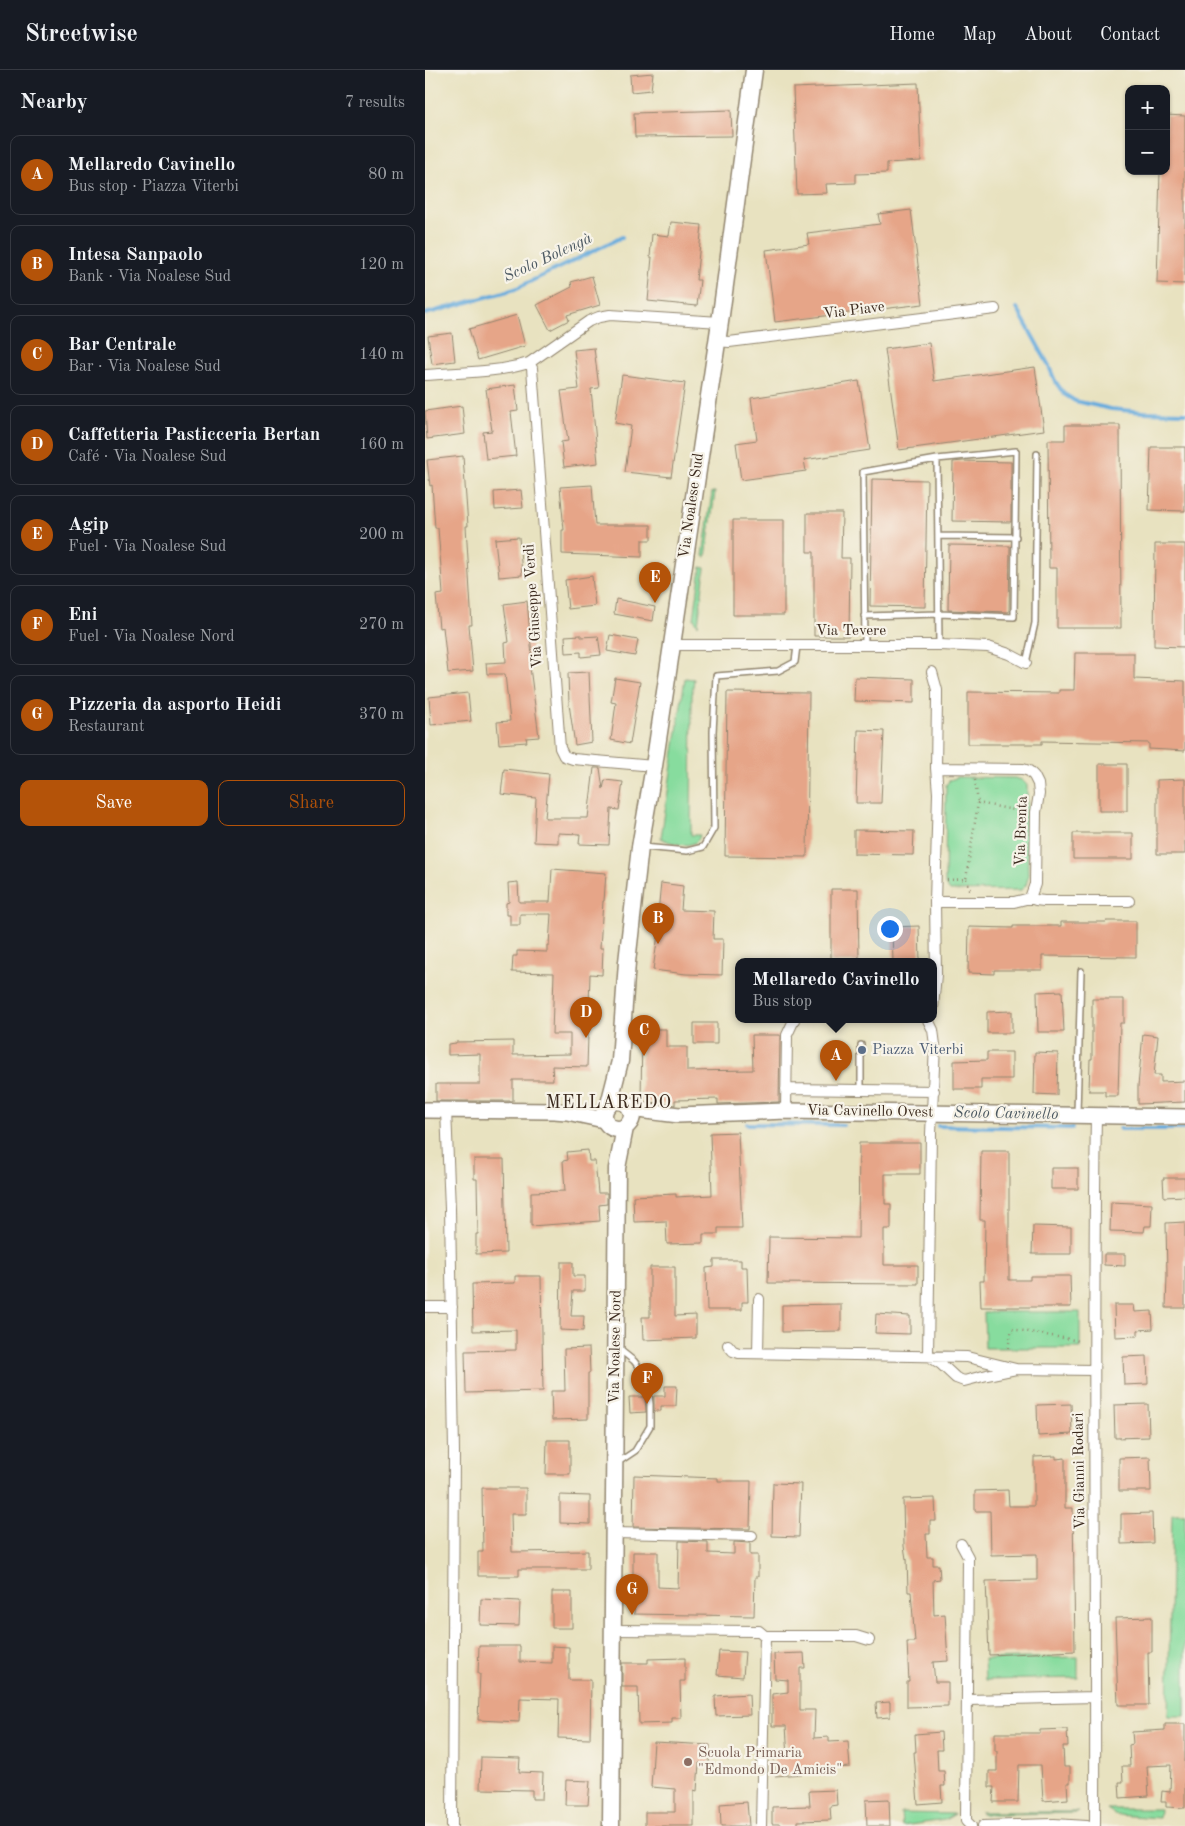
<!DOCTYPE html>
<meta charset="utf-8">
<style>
:root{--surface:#171b24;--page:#242831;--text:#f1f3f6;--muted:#9ea1a6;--line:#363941;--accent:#b45309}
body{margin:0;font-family:"Old Standard TT",serif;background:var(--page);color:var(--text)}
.controls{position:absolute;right:15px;top:15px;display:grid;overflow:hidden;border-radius:10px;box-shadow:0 1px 4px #0004}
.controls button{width:45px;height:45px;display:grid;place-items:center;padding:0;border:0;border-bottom:1px solid var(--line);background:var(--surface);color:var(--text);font:25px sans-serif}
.you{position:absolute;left:464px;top:858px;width:18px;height:18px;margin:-12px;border:4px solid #fff;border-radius:50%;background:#1a73e8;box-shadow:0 0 0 8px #1a73e833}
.badge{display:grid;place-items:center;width:32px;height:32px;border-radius:50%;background:var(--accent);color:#fff;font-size:16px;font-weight:700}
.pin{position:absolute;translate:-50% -41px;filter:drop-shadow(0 1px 2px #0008)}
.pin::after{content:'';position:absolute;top:26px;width:18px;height:15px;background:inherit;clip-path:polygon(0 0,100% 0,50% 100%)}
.popup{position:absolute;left:310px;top:888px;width:202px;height:65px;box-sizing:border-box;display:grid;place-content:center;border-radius:10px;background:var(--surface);filter:drop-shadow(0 1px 4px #0005);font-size:16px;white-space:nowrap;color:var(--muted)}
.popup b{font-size:19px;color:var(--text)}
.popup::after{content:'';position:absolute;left:50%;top:100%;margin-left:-10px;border:10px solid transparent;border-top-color:var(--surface)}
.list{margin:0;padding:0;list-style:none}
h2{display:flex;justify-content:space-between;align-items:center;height:65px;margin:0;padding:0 20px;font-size:21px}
h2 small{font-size:16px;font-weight:400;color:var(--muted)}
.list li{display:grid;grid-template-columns:32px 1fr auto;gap:15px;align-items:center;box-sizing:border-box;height:80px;margin:0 10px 10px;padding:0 10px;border:1px solid var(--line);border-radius:10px}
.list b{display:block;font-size:19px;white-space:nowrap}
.list p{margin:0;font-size:16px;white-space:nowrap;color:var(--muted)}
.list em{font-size:16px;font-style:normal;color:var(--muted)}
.actions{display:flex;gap:10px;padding:15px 20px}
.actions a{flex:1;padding:11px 0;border:1px solid var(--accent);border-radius:10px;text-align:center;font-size:18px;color:var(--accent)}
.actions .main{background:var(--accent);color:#fff}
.map{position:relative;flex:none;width:760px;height:1756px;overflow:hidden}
header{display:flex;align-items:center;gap:30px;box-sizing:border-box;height:70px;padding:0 25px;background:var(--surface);border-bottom:1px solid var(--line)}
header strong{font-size:24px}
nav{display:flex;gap:28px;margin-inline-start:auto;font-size:18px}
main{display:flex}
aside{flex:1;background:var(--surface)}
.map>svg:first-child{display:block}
</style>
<header>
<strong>Streetwise</strong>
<nav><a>Home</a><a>Map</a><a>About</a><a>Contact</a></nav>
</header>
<main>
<aside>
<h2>Nearby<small>7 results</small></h2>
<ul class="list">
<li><span class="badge">A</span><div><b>Mellaredo Cavinello</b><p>Bus stop · Piazza Viterbi</p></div><em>80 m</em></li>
<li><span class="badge">B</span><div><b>Intesa Sanpaolo</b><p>Bank · Via Noalese Sud</p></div><em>120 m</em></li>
<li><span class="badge">C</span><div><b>Bar Centrale</b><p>Bar · Via Noalese Sud</p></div><em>140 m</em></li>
<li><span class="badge">D</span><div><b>Caffetteria Pasticceria Bertan</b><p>Café · Via Noalese Sud</p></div><em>160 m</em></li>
<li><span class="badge">E</span><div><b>Agip</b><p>Fuel · Via Noalese Sud</p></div><em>200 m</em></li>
<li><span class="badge">F</span><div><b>Eni</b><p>Fuel · Via Noalese Nord</p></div><em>270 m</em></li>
<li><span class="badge">G</span><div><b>Pizzeria da asporto Heidi</b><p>Restaurant</p></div><em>370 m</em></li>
</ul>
<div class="actions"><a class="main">Save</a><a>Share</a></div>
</aside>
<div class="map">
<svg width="760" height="1756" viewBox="0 0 760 1756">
<rect width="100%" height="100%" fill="#f7f3e8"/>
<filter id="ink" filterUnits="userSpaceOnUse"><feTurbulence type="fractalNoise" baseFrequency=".02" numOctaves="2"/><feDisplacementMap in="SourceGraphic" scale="10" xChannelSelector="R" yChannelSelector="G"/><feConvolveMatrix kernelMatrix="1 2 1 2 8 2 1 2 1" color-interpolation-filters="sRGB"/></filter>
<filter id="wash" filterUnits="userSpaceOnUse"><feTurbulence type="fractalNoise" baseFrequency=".0096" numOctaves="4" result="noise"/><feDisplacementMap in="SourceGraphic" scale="20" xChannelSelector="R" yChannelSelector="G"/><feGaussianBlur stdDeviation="1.12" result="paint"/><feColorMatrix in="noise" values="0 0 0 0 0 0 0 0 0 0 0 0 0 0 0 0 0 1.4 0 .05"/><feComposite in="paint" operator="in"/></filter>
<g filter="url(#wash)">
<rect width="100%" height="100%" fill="#e8e2c0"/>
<path fill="#87dc9e" stroke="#61835e" d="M287 422H290L281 487 278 486Z
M276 497 280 498 273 555 269 549Z
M260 608 269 609 267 625 266 765H275C272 781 246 774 236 768Z
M533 707 590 708 597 710 602 715 603 808 601 815 596 820 525 821 520 815 521 715 525 710Z
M559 1242H655V1278H560Z
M747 1444H760V1646H743Z
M653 1587V1608L560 1610 559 1589Z
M682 1739H735L734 1748 691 1745Z
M555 1742H653L650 1743 559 1744Z
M476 1743 530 1744 520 1750 477 1756Z"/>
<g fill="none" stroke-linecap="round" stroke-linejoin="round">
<path stroke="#68acdd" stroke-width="4" d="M592 238 623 294 630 311 639 324 650 331 686 339 718 342 760 343
M0 244 90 219 197 167
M322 1054 418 1055
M513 1056 647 1058
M695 1059H760"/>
</g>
<g id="blocks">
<path fill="#e6a588" d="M228 3 226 20 206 22 205 5Z
M493 13 496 91 462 93V103L431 104V113L401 114 402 123 372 124 368 18Z
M306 40 307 66 210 67 209 43Z
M741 45 760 46V214L732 213 735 101H741Z
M486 140 498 234 350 252 341 180 384 174 382 163 455 154 453 144Z
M246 152 277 155 271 210H275L272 236 223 231 227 187H225L227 164 244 166Z
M167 206 175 235 142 245 144 250 125 260 112 235 147 217 146 212Z
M92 245 100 276 53 290 44 259Z
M27 263 30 291 7 294 3 266Z
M504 273 509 311 610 297 619 360 474 380 460 279Z
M169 278 174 318 166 319 173 393 139 397 136 372 143 371 136 321 154 319 149 280Z
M197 305 260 313 246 407 200 402 206 356 190 353Z
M434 311 445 380 379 390 381 401 316 410 311 373 332 370 326 328Z
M90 315 93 341 86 342 91 386 61 389 58 362 67 361 61 319Z
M37 336 40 364 2 369 0 341Z
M640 355H695L696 558H632V498H624L623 370H640Z
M726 377H760V441L724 440Z
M38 386 43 456H41L47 555H44L48 601 23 603 18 557 14 558 11 525 18 524 13 458H10L7 415 5 416 2 390Z
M538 391 586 392V452L527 451 528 392Z
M447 409 502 410 500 537 445 536Z
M167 415 170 455H226V470H217V487L137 484V460H139L135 417Z
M96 420 98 438 70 440 69 422Z
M382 443H417L416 488H425L424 566H389V482H382Z
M308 450H359V545H308Z
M94 467 97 505 74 507 70 469Z
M730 474H760V577L729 576Z
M524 475 585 476 584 542 523 540Z
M167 506 170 536 143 539 140 510Z
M191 529 230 537 228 551 189 544Z
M102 531 108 597H105L114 667 101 668 102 672 74 674 72 652 85 651 80 604H62L61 593 81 592 80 573 84 572 79 534Z
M156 565V567L173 566 176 585 156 587V582L141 583 140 566Z
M185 565 213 570 210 586 182 581Z
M650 583H709V609L760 611V681L724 679V673L617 671V674H543V622L634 623V620H649Z
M164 602 167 672 150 675 144 634 143 603Z
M430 607 489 609V633L429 631Z
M190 608 215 612 205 674 186 670 191 633 186 632Z
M302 622 384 623 382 787 300 786Z
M43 623 46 651 6 655 4 627Z
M433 660 459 661 456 733H431Z
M674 694H702V741H674Z
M169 698H175L178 719 180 710 198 712 194 740 186 739 184 775 154 774 155 764 133 763V773L109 772 111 728 76 724 79 699 124 704 120 748H163Z
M760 709V784H732V710Z
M429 760 489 761 488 785 429 784Z
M648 763H708V789H648Z
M127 799 181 803 179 831H178L175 878H178L177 905 165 904 162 997 127 996 128 1010H88V1031H11V1014H55V984L23 985V974L31 973V972L88 971V985L145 984V964H127L129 903 87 902 88 886H92V881L122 882V875H124L126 844H95V855H85V845H81V833L84 832 83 813 93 812 94 832H125Z
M236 813 258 816 256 840 289 841 288 869H298L297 905 261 904 228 900 236 843H233Z
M406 819H433L434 892H406Z
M681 851H711V887L617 886V900H569V904L543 903 544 857 588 858V856H636V852H681Z
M494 856 495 892H468L467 857Z
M637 921 639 962H613L612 922Z
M667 929H699V953H695L693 1026H680V1021H664L665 989H667Z
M587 941V963H562V942Z
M269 953H292V974H269Z
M217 959H241V977H262V1001L328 1000 327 965H355L354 1032 293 1034V1029L250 1030V1035L216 1031Z
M718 964 733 966 729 1005H736V1012L760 1011V1032L713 1034V1016Z
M562 982H587V1009H556V1019H529V991L562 990Z
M610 982 633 983 632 1025 609 1024Z
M313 1062 317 1158H293V1164H278V1173L242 1174 241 1151 209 1152 208 1126 251 1124V1127L287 1125 285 1063Z
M434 1073H495V1104H460V1134H466V1159H459V1195H493V1214L343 1213 344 1167 433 1168Z
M163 1080 164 1091H170L173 1123H182V1134L174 1135 175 1151 106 1156V1122L140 1121 138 1091 143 1090 142 1082Z
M556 1081H584V1210H605V1206H645L646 1237H556L555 1211H559L560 1150H555Z
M49 1089H79L81 1183 51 1184V1164H53L52 1109H49Z
M626 1098H653V1119H626Z
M738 1108H760V1126L739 1127Z
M686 1132 727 1134 726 1156H720L719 1162 685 1161Z
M760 1152V1238H741L742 1205 741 1153Z
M608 1156 646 1157V1184H607Z
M679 1184H700V1196L679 1195Z
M289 1190H316V1197H322L323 1232H317V1240H282L281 1198 289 1197Z
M136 1192H148V1206H160V1221H148L146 1246H159L158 1261 135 1260Z
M225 1197H250V1246L271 1245V1268L218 1270 217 1247H225Z
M90 1206H116L118 1321 41 1323 40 1281 91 1280V1260L48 1261 47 1214 90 1213Z
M416 1234V1261L357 1262V1235Z
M689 1235H709L710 1242 727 1241 728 1259 713 1260V1266L690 1267Z
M451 1244 485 1246V1264L450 1263Z
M164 1278 165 1303H163V1349L127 1350 126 1321H140L139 1279Z
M722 1286 723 1314 699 1315 698 1287Z
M240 1316H252L251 1336H236V1341H229V1326H240Z
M204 1327H220L221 1342 205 1343Z
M646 1334 647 1364 613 1366 612 1335Z
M723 1334 724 1367 690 1368 689 1335Z
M122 1370H145V1404H121Z
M631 1386V1389L640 1388V1438H648L650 1581 564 1585 561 1511 612 1510V1484L566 1485 565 1441H550V1421L583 1420 584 1436H609V1387Z
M725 1387 726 1421H694V1388Z
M209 1405 293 1408V1411H326L325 1459 208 1457Z
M348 1413 376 1414 374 1467 347 1466Z
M57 1418H101V1444H86L87 1482 163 1481V1499H94V1506H53V1482H58Z
M135 1425 165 1426V1454L135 1453Z
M510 1428 511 1451H505V1464H501L502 1487H508V1495H514L515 1509 508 1510 509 1545 520 1544 523 1591 508 1592 510 1612H523V1636L482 1637V1612H484L482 1572H490L486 1522H483L482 1488 481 1489 479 1476 478 1429Z
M727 1443 728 1473 696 1474V1444Z
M254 1471 283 1472V1483L309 1484V1472L325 1473V1485H333V1507H330L329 1546 209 1544 211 1507H208V1482H233V1517L253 1518Z
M127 1522H147V1558H127Z
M56 1529 95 1531 94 1556 55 1555Z
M727 1547V1582H723L724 1635H693L690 1548Z
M54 1576H95V1592L127 1593V1576L144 1577V1610H166L165 1669 133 1668 134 1629 95 1628 94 1652 53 1650 55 1604H53Z
M294 1581 320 1582 318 1607 292 1605Z
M379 1583 380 1598H375V1640H390L389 1668 404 1667V1672L423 1671 425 1697 377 1700V1704L350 1706 349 1687 363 1686 361 1656H347V1624L363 1622V1610L350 1609 349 1584Z
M260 1588V1611H255L256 1648H247V1653L214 1654 213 1617H197V1593H223V1589Z
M324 1624 325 1645 291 1646 290 1626Z
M465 1632V1647L452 1648 451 1633Z
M740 1654H760V1738L741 1737V1732H736L737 1721 745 1722 746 1695 722 1696 724 1726 695 1728 694 1712H698L697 1696H705L704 1675 708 1674 707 1662 740 1660Z
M642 1659 643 1676H638L639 1697H645V1713H642L643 1729 618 1731 616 1695H594L593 1732H568L569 1717H564V1701H572V1681H570V1663H615V1660Z
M516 1662 517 1680H512L513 1701H519L520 1716H516L517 1732 493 1734 489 1682H491L490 1664Z
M229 1672 285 1675 284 1694 274 1693 272 1721 269 1720V1756H220V1742H250V1719L226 1717Z
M56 1687 95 1688 94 1702 118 1703 117 1729H107V1720L55 1719Z
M141 1710 165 1711 163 1735H140Z
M411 1720 412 1735 405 1736 406 1750 373 1751V1756H355V1754H347V1737L385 1736 384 1721Z
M464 1729 465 1756H442L441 1730Z
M322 1732 324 1756H296L295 1734Z"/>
</g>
</g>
<g filter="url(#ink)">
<use href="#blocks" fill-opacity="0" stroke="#92866f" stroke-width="1"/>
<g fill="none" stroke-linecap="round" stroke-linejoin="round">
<defs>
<path id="lane" d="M512 389 514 575
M514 466 591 467
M439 546 514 544 589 547 591 381 512 389 438 402 440 575
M601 593 610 553 612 384
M218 777 262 781 278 777 289 758 288 662 291 606 353 601 370 592 372 576
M436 975V1019
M652 1043 656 901
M192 1393 210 1381 225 1356V1334L222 1308 209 1291 194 1279"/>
<path id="street" d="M291 271 304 272 570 239
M104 293 107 298 135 678 139 686 148 689 229 696
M0 305C34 302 71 303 104 293L164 251 174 247 185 245 295 252
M247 575H514L563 577 584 584 601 593
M507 602 512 620V629L511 698 513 723 510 832 511 904 508 938
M605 828 611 830 619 831H704
M510 832H589L605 828 610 814 611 742 614 724 613 714 609 706 604 701 598 699 511 698
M503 950 508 960 510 975 506 1064 503 1286
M361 1019 509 1021
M21 1040 25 1139 29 1381 27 1756
M361 1041 362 965 369 950
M0 1237H27
M303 1275 308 1281 314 1283 542 1287 591 1299
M333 1283 334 1229
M504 1286 516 1294 531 1308 539 1311 562 1305 591 1299 669 1300
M189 1463 327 1466
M536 1474 543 1487 541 1751 546 1756
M187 1560 334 1561 340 1566H431L444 1570
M542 1630 671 1627
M336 1756 340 1566
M558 1756 629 1754 662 1756
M670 1756C671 1519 667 1283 671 1046"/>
<path id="secondary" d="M205 1039 254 1045 361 1041 760 1047
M0 1040 129 1041 142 1042 179 1050"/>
<path id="primary" d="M179 1045a14 14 0 1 1 28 0a14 14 0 1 1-28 0Z
M184 1034 195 991 202 892 215 777 229 696 295 252 329 0
M186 1756 192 1098 200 1058"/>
</defs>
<use href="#lane" stroke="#92866f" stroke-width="8"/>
<use href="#street" stroke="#92866f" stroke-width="12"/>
<use href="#secondary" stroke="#92866f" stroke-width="18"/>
<use href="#primary" stroke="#92866f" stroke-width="19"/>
<path stroke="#92866f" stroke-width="2.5" stroke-dasharray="1 4" stroke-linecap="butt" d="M550 710 553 733
M541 809 545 819 548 820
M522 810 541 809 553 733 600 742
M583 1278 587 1259 655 1271"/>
<use href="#lane" stroke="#fff" stroke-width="5"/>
<use href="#street" stroke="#fff" stroke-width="10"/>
<use href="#secondary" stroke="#fff" stroke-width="15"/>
<use href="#primary" stroke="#fff" stroke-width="16"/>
</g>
</g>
<circle fill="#5c6f8a" stroke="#f7f3e8" stroke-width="2" cx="437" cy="980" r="5"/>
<circle fill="#8d6e63" stroke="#f7f3e8" stroke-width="2" cx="263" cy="1692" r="5"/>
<g text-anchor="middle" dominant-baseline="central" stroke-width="4.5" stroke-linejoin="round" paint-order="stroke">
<g font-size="15" fill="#3b2a1e" stroke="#f7f3e8">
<text transform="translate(429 241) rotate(-7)">Via Piave</text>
<text transform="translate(267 436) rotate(-82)">Via Noalese Sud</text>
<text transform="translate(109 536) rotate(-94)">Via Giuseppe Verdi</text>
<text x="426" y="561">Via Tevere</text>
<text transform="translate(597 761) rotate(-88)">Via Brenta</text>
<text transform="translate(445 1042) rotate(1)">Via Cavinello Ovest</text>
<text transform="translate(191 1277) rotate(-89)">Via Noalese Nord</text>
<text transform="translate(655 1401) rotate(-91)">Via Gianni Rodari</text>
</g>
<g font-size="15" fill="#4e5e75" stroke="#f7f3e8" text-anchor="start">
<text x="447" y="980">Piazza Viterbi</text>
</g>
<g font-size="15" fill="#785e54" stroke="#f7f3e8" text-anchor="start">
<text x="273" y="1683">Scuola Primaria<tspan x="273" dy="17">"Edmondo De Amicis"</tspan></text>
</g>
<g font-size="16" font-style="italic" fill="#4b5861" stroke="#f7f3e8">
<text transform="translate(123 188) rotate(-25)">Scolo Bolengà</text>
<text transform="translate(581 1044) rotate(1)">Scolo Cavinello</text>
</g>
<g font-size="18" letter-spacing="1" fill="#3b2a1e" stroke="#f7f3e8">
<text x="184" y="1033">MELLAREDO</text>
</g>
</g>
</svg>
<div class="controls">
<button>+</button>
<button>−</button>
</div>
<div class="you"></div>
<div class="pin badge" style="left:411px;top:1011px">A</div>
<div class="popup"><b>Mellaredo Cavinello</b>Bus stop</div>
<div class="pin badge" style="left:233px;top:874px">B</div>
<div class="pin badge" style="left:219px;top:986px">C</div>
<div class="pin badge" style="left:161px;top:968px">D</div>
<div class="pin badge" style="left:230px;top:533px">E</div>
<div class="pin badge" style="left:222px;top:1334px">F</div>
<div class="pin badge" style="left:207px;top:1545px">G</div>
</div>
</main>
